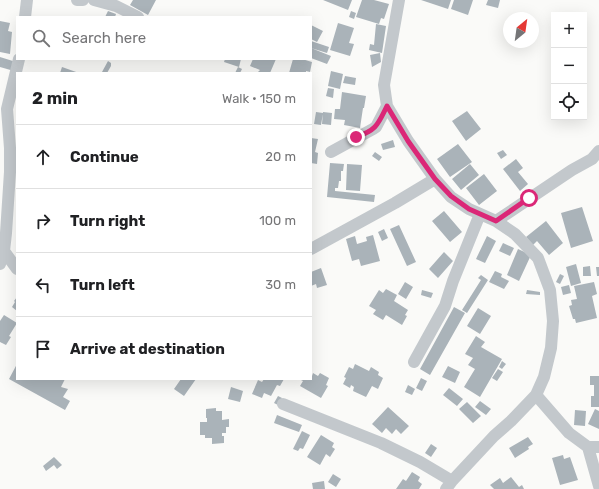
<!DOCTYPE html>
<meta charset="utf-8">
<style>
:root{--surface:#fff;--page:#f2f2f2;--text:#202124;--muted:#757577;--line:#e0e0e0}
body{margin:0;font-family:Rubik,sans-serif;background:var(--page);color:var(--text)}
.controls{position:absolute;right:12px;top:12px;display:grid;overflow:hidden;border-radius:0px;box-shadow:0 4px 16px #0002}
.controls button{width:36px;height:36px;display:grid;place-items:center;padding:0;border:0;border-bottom:1px solid var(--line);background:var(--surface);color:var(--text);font:20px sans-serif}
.compass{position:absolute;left:503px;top:12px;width:36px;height:36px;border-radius:50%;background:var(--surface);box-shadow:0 4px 16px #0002;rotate:29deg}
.stop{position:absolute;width:12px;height:12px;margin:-9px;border:3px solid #db2777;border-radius:50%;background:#fff}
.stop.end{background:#db2777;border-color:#fff;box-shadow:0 1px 4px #0008}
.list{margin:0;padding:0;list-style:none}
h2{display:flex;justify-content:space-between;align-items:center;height:52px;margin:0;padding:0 16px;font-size:17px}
h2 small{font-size:13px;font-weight:400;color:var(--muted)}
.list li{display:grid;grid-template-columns:26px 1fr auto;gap:12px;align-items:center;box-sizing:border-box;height:64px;padding:0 16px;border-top:1px solid var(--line)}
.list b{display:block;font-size:15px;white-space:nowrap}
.list em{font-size:13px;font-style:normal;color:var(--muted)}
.icon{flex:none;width:22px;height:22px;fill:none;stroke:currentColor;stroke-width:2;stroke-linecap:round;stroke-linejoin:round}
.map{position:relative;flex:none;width:599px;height:489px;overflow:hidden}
.search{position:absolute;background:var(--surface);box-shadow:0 4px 16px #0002;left:16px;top:16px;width:296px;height:44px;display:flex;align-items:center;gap:10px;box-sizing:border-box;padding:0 14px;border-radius:0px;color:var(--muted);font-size:15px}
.panel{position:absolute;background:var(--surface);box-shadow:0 4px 16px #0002;left:16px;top:72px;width:296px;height:308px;border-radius:0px}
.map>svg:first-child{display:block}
</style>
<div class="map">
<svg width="599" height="489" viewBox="0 0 599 489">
<rect width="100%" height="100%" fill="#fafaf8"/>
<path fill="#aab3b9" d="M133 0H156L148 15 130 5Z
M323 0H352L348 10Z
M362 0H374L389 4 384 19 381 18 379 24 356 17Z
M421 0H451L448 9Z
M454 0H473L468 15 451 9Z
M488 0H500L498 8 486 5Z
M108 11 116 14 115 17H105Z
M351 11 356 13 354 19 349 17Z
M0 21 10 23 8 31 12 32 10 54 0 52Z
M338 23 354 28 349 43 354 44 350 56 330 50Z
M376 24 386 26 382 53 369 50 370 44 374 45Z
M311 25 323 31 317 42 311 39Z
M311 41 329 47 327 53 311 48Z
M311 48 331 56 327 64 311 58Z
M380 53 381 62 372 67 370 55Z
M0 57 16 62 14 71 0 67Z
M225 59H241L239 67 224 62Z
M253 59H276L270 73H261L258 72 260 70 250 66Z
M293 59H302L312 62 310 72 306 71V73H289Z
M108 61 111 63V66L107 73H104L102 72Z
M62 67 79 73H60Z
M238 67 242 69 240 73H235Z
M331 71 343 74 340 89 328 86Z
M345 76 356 78 355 85 343 83Z
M328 88 334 89 333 98 326 96Z
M342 92 366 96 364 108H363L360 128 344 125 345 120 334 119 335 109H340Z
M467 111 481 129 466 141 452 121Z
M316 112 323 113 321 125 314 124Z
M323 112 332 113 331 125 322 124Z
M311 138 318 139 315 152 318 153 317 164 311 163Z
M393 140 395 147 383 150 381 144Z
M458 144 472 162 450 177 437 159Z
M503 150 507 155 501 159 497 153Z
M375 152 382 157 379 161 372 156Z
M516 159 523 168 518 172 528 184 520 191 503 169Z
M330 163 344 164 343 171H341V181H339L338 188H335V191L375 195 374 202 327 197Z
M347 164 362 165 360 191 346 190Z
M470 164 479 175 461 190 452 179Z
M484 174 497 191 479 205 466 188Z
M582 207 593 241 571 248 561 213Z
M444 211 462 232 450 242 432 221Z
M546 221 563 243 549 255 537 241 533 245 526 237Z
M399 225 416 262 407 266 390 229Z
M384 229 388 238 382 241 378 232Z
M373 235 380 261 361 266 359 259 352 261 346 239 355 236 357 244 367 241 366 237Z
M487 236 496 241 485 263 476 259Z
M503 243 514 248 510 256 499 251Z
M518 249 531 255 519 281 507 275Z
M444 252 453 261 438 278 429 269Z
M576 264 581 283 571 286 566 267Z
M590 266 591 276H583V267Z
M596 267H599V276H597Z
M321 268 327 285 317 288 316 284 311 286V272Z
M495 271 502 274 501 277 509 281 504 289 489 282Z
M560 274 564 276 560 284 556 282Z
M481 275 488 280 467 313 462 310 481 280 478 278Z
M405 282 413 287 406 299 398 294Z
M594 282 597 294 592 296 597 318 576 323 575 319H573L569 306 572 305 571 300 577 299 574 286Z
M569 285 571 293 563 295 561 287Z
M386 289 397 295 394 301 408 310 405 315 407 316 402 325 386 315 383 320 373 314 376 310 369 306 379 290 383 293Z
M422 290 433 293 431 298 421 295Z
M527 290 540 292V295L526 294Z
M17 297V311L12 307 15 302 14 301Z
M454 307 465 313 430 375 420 369Z
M478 308 491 316 480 334 467 326Z
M4 315 17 323 9 336 11 337 6 345 0 342V321Z
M476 336 485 342 481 347 502 359 480 397 464 387 475 369 468 365 473 358 465 354Z
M502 361 506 364 502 369 499 367Z
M17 364V379H65L61 387 68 389 63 397 70 401 65 410 9 379Z
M355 364 369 371 371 367 379 372 378 375 383 378 378 389 372 386 366 397 353 391 354 387 351 385 350 388 343 384 346 378 344 377 349 367 353 369Z
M448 366 460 372 455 383 442 377Z
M498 369 503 372 497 381 492 378Z
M313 373 318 376 320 373 329 378 326 385 328 386 321 398 300 386 303 381 299 379H311Z
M590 376H599V407H591V396H594V385H590Z
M421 378 427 381 422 391 416 388Z
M181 379H196L184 396 174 389Z
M264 379H284L280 386 277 385 271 396 264 393 262 398 252 394 258 380 262 382Z
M408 385 415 389 412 395 405 392Z
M231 387 243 391 240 402 228 399Z
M449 388 463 399 457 406 443 395Z
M278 396 282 398 278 405 274 403Z
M480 401 491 409 486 415 475 407Z
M467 402 481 416 473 423 459 409Z
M388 407 409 426 401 434 396 429 392 434 386 428 382 433 372 424Z
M216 408V411H222V420L229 419V427H226V433H222V436H224V443L212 444V438H205V435H200V422H207V418H206V409Z
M595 409 599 411V429L588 424Z
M575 410 586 411 585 426 574 425Z
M277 415 302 425 299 432 274 423Z
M302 431 310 435 303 449 300 448 298 451 293 449Z
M321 435 334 443 332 447 335 449 330 457 326 454 320 465 307 457Z
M528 437 533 444 528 447 529 449 515 458 509 448Z
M431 444 437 448 431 457 425 453Z
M563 455 564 459 570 457 578 480 560 485 552 458Z
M54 457 62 465 57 469 54 465 46 471 43 466Z
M412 472 420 477 418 481 422 484 419 489H396L403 479 406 481Z
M333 474 341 479 336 487 328 482Z
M511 477 519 487 522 485 524 489H494L490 485 500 478 503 483Z
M324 481 325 489H313L312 483Z"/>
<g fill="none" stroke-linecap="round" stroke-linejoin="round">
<path stroke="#c3c8cc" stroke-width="12" d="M77 0H83
M94 0 116 6 138 17
M399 0 384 85 387 106 408 141 435 179 451 197 469 209 496 221 515 234 538 258 550 290 553 321 551 348 544 377 536 395 511 421 494 436 452 481 446 489
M25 17 27 0
M331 152 373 129 376 127 387 106
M496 221 572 170 592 159 599 151
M311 249 395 203 435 179
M4 251 17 269
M0 264 4 251 6 233 10 172V148L7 109 19 59
M414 362 445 306 453 281 480 214
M536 395 569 433 588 447H599
M283 404 381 443 420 462 452 481
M588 447 599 486"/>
</g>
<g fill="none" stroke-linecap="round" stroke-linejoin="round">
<path stroke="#db2777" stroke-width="5" d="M356 137C377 130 378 124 387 106L408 141 435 179 451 196 469 209 496 221 529 198"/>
</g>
</svg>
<div class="controls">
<button>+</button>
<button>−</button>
<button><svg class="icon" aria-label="locate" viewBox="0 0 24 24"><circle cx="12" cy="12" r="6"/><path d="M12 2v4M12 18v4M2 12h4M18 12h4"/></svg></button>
</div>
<svg class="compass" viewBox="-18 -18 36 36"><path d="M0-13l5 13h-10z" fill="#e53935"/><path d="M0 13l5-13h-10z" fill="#757577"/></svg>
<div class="stop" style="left:529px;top:198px"></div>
<div class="stop end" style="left:356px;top:137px"></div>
<div class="search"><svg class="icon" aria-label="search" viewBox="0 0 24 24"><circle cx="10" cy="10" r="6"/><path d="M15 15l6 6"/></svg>Search here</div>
<section class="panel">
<h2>2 min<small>Walk · 150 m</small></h2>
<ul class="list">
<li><svg class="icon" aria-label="ahead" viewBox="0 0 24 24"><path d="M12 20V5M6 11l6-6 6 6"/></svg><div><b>Continue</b></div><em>20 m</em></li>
<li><svg class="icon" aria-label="right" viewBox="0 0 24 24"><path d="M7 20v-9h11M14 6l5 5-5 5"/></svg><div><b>Turn right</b></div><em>100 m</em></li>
<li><svg class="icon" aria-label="left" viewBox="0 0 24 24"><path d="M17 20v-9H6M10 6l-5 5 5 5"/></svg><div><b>Turn left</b></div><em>30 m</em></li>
<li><svg class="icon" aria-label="arrive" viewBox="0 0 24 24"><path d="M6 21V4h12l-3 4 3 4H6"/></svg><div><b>Arrive at destination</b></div></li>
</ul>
</section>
</div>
